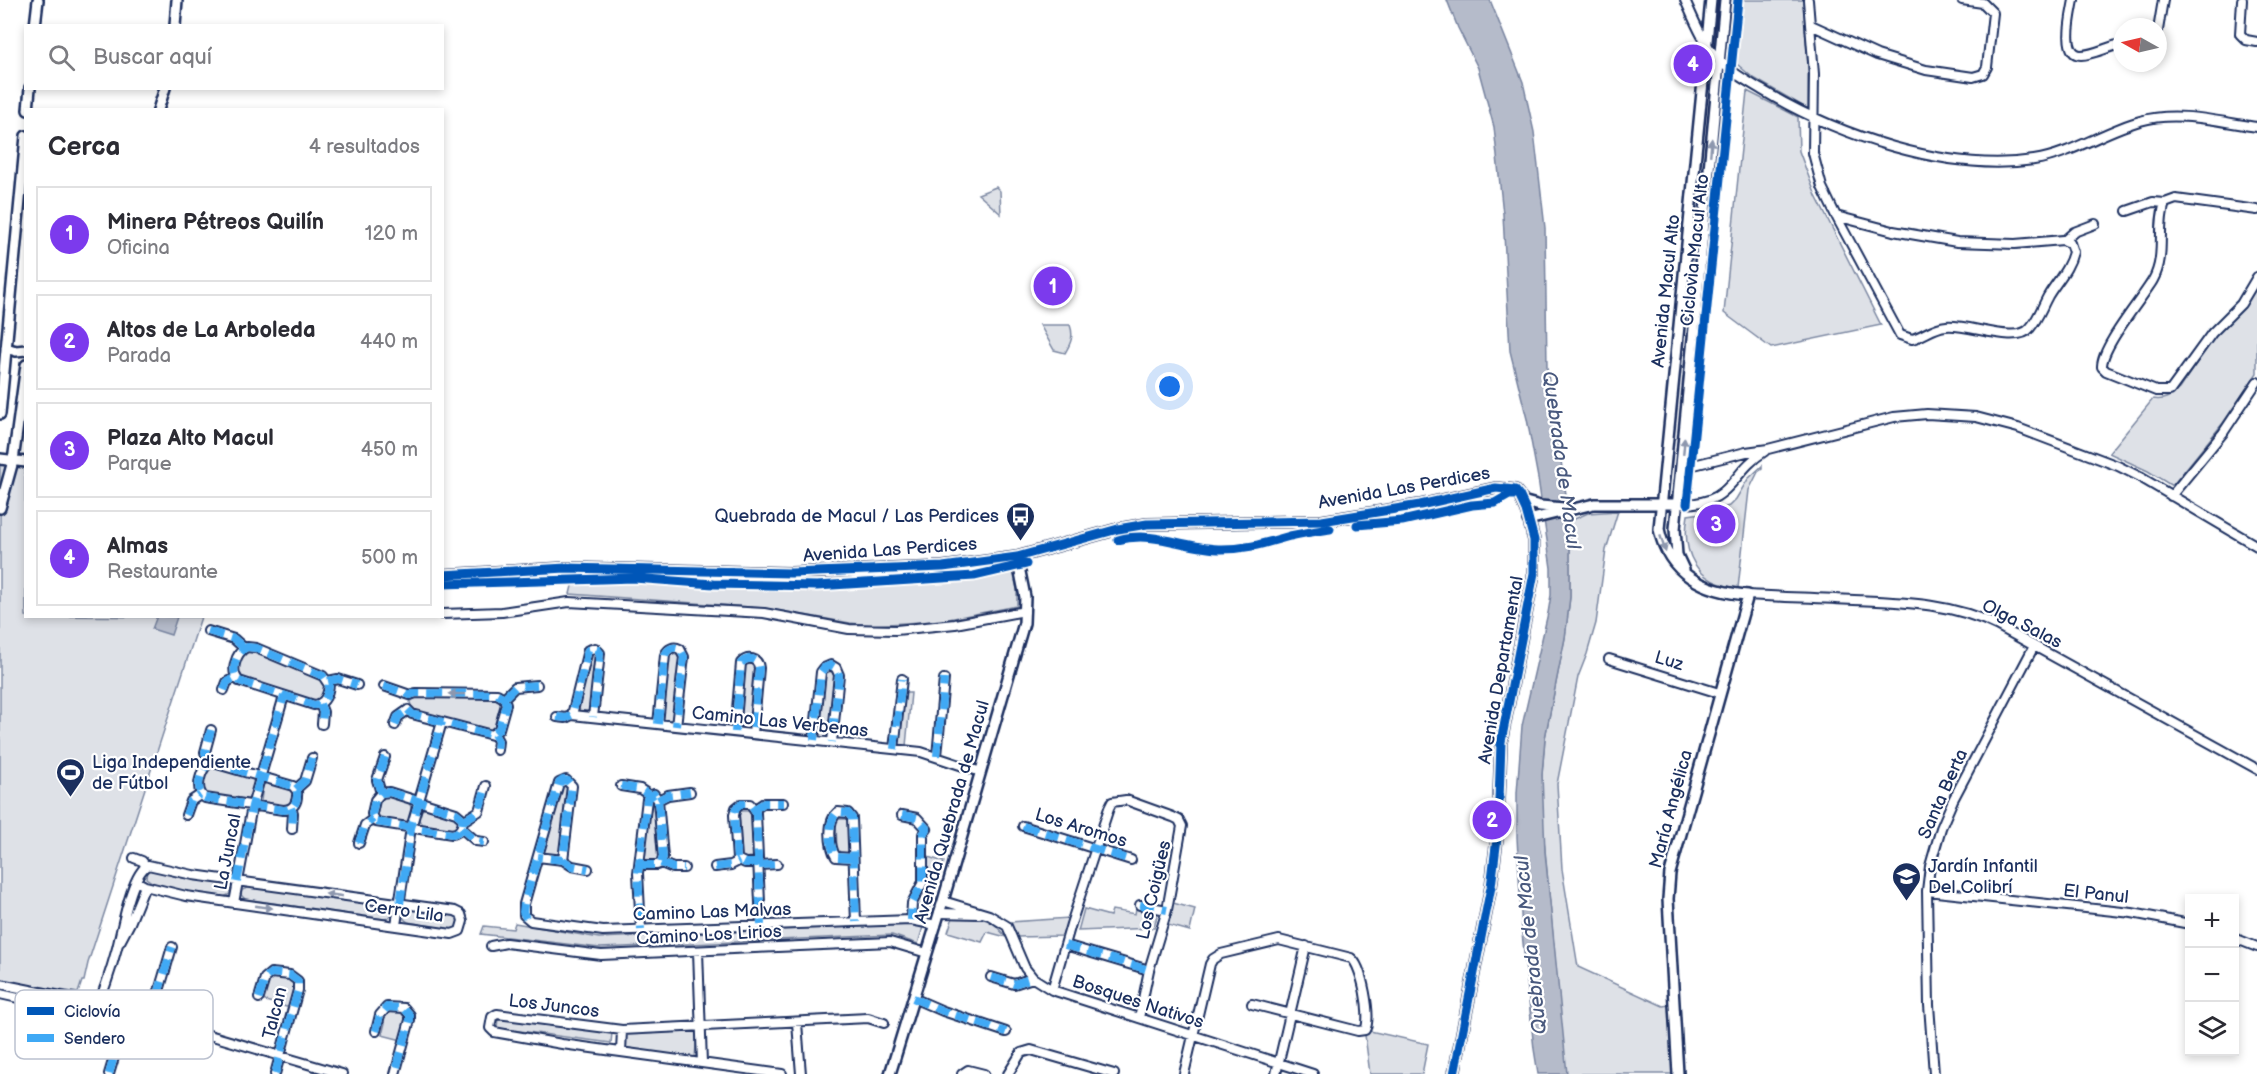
<!DOCTYPE html>
<html lang="es">
<meta charset="utf-8">
<style>
:root{--surface:#fff;--page:#f7f7f7;--text:#2b2b33;--muted:#7c7c81;--line:#e1e1e2;--accent:#7c3aed}
body{margin:0;font-family:"Balsamiq Sans",sans-serif;background:var(--page);color:var(--text)}
.controls{position:absolute;right:18px;bottom:18px;display:grid;overflow:hidden;border-radius:0px;box-shadow:0 3px 9px #0003}
.controls button{width:54px;height:54px;display:grid;place-items:center;padding:0;border:0;border-bottom:2px solid var(--line);background:var(--surface);color:var(--text);font:30px sans-serif}
.compass{position:absolute;left:2113px;top:18px;width:54px;height:54px;border-radius:50%;background:var(--surface);box-shadow:0 3px 9px #0003;rotate:278deg}
.you{position:absolute;left:1170px;top:387px;width:21px;height:21px;margin:-15px;border:4px solid #fff;border-radius:50%;background:#1a73e8;box-shadow:0 0 0 9px #1a73e833}
.badge{display:grid;place-items:center;width:39px;height:39px;border-radius:50%;background:var(--accent);color:#fff;font-size:20px;font-weight:700}
.pin{position:absolute;translate:-50% -50%;border:3px solid #fff;box-shadow:0 2px 6px #0006}
.list{margin:0;padding:0;list-style:none}
h2{display:flex;justify-content:space-between;align-items:center;height:78px;margin:0;padding:0 24px;font-size:26px}
h2 small{font-size:20px;font-weight:400;color:var(--muted)}
.list li{display:grid;grid-template-columns:39px 1fr auto;gap:18px;align-items:center;box-sizing:border-box;height:96px;margin:0 12px 12px;padding:0 12px;border:2px solid var(--line);border-radius:0px}
.list b{display:block;font-size:22px;white-space:nowrap}
.list p{margin:0;font-size:20px;white-space:nowrap;color:var(--muted)}
.list em{font-size:20px;font-style:normal;color:var(--muted)}
.icon{flex:none;width:33px;height:33px;fill:none;stroke:currentColor;stroke-width:2;stroke-linecap:round;stroke-linejoin:round}
.map{position:relative;flex:none;width:2257px;height:1074px;overflow:hidden}
.search{position:absolute;background:var(--surface);box-shadow:0 3px 9px #0003;left:24px;top:24px;width:420px;height:66px;display:flex;align-items:center;gap:15px;box-sizing:border-box;padding:0 21px;border-radius:0px;color:var(--muted);font-size:22px}
.panel{position:absolute;background:var(--surface);box-shadow:0 3px 9px #0003;left:24px;top:108px;width:420px;height:510px;border-radius:0px}
.map>svg:first-child{display:block}
</style>
<div class="map">
<svg width="2257" height="1074" viewBox="0 0 2257 1074">
<rect width="100%" height="100%" fill="#fff"/>
<filter id="ink" filterUnits="userSpaceOnUse"><feTurbulence type="fractalNoise" baseFrequency=".0167" numOctaves="2"/><feDisplacementMap in="SourceGraphic" scale="12" xChannelSelector="R" yChannelSelector="G"/><feConvolveMatrix kernelMatrix="1 2 1 2 8 2 1 2 1" color-interpolation-filters="sRGB"/></filter>
<g filter="url(#ink)">
<path fill="#dee1e7" stroke="#7c88a2" stroke-width="1.5" d="M1729 0H1803L1808 67V109L1752 77 1724 53Z
M1747 91 1798 117 1799 151 1816 196 1881 325 1771 348 1724 313Z
M996 187 1000 191 1001 214 978 194Z
M2257 285V373L2223 423 2172 486 2148 471 2109 453 2153 399C2164 401 2170 397 2179 389L2214 337 2247 303Z
M1040 325H1070C1074 336 1071 343 1065 353L1054 350Z
M0 462 25 465 26 616 201 617 88 963 84 981H82L78 993 0 980Z
M1762 466V469L1758 472 1749 490 1738 588C1696 583 1681 553 1688 515L1709 512 1729 506 1736 499 1748 479Z
M1618 511 1606 550 1596 623 1587 654 1578 677 1557 784 1562 869 1578 967 1663 1006 1669 1005 1675 1074H1567L1565 1067 1542 817V775L1545 738 1565 638 1570 597V521L1588 513Z
M1011 562 1017 589V606L938 621 871 625 850 623 764 608 570 594 575 574 793 577 947 572Z
M251 650 321 679 326 688 323 698 316 702 242 679C235 672 239 661 243 653Z
M593 652 596 655 590 713 576 712 590 654Z
M672 654 677 655 679 658 673 721 663 720 669 656Z
M748 662 753 663 755 667 749 729 739 728 745 664Z
M827 671 832 672 834 675 828 738 818 736 824 673Z
M904 693H911L906 746 900 745 899 742Z
M417 697H495L500 698C504 708 499 723 492 731L412 710 410 702Z
M211 766 252 778 254 783 250 798 246 801 206 795 203 793C202 784 204 772 211 766Z
M268 782 288 787 293 791 295 799 288 807 266 804 261 801 263 785Z
M566 784 568 789 560 855 555 856 543 853 562 788Z
M383 796C401 795 420 802 407 822L400 823 378 818C374 810 378 802 383 796Z
M650 804 657 805 659 857 657 861 643 860Z
M428 808 457 816 460 822 456 830 422 825 418 818 421 810Z
M739 811H751L753 857 742 858Z
M836 819H848L849 853 837 854Z
M925 856 944 862 929 909 914 904 925 888 927 879Z
M155 869 177 877 228 884 230 886V894L224 897C202 894 162 892 146 878L147 870Z
M250 887 386 906 391 909 392 914 389 918 384 919 245 899 241 895 242 890Z
M1173 903 1195 909 1190 931 1168 925Z
M1136 908 1158 911 1154 928 1078 931 1084 909 1110 916 1112 910 1135 914Z
M412 909 455 915 459 921 457 928 454 930 408 922 404 919V913Z
M953 917 990 919 1006 937 987 932 982 942 948 932Z
M1069 918 1063 936 1017 937 1010 922Z
M515 923 599 938 913 924 923 927 918 944 892 935 600 948 481 934 484 926 513 929Z
M271 977 292 979 296 985 290 1008 262 1000 267 982Z
M389 1009 403 1012 407 1017 402 1040 382 1035 385 1023 382 1020 384 1014Z
M498 1018 612 1033 611 1043 497 1028Z
M697 1031 695 1058 625 1048 626 1034Z
M1370 1031 1428 1044 1422 1074H1370L1365 1035Z"/>
<path fill="#b5bbca" stroke="#77839f" stroke-width="1.5" d="M1447 0H1490L1523 82 1534 132 1545 228 1547 368 1570 521V597L1565 638 1545 738 1542 775 1545 852 1567 1074H1538L1534 1049 1522 933 1517 837V793L1522 726 1548 613 1551 595V568L1538 478 1527 419 1510 351 1503 214 1494 127 1478 68 1458 28Z
M157 616 177 617 171 635 152 629Z"/>
<g fill="none" stroke-linecap="round" stroke-linejoin="round">
<defs>
<path id="minor" d="M1685 0C1694 20 1703 43 1718 59 1730 72 1747 81 1762 90 1837 135 1946 173 2034 160 2072 154 2104 131 2140 121 2177 110 2220 122 2257 127
M1808 0 1814 74 1813 153 1822 187 1836 216 1900 335 1912 339C1924 336 1933 327 1946 326 1967 323 2017 345 2030 328 2038 319 2042 307 2048 296 2057 281 2069 269 2073 252L2070 243 2063 240 2015 244 1957 242 1893 231 1836 216
M2074 0C2072 12 2061 55 2081 55 2094 55 2109 46 2122 44
M2242 0 2240 34 2246 40 2257 42
M1811 25 1877 55 1926 70 1973 77 1983 74 1987 67 1993 13 1983 3 1962 0
M2158 30 2163 0
M2257 210 2176 199 2165 203C2156 228 2167 255 2153 280 2142 299 2101 347 2102 367L2106 371 2156 391H2170L2212 333 2241 304 2257 277
M2127 211 2153 202 2165 203
M2065 240 2074 232 2095 224
M1682 468 1746 452 1768 449 1894 417 1927 414 1976 417 2018 428 2118 466 2140 477 2257 546
M2171 496 2223 433 2257 382
M1678 504C1735 505 1728 474 1765 451
M1748 595C1783 597 1818 598 1854 600 1903 602 1953 603 1998 626L2257 769
M442 614 502 612 569 602 764 613 849 629 896 630 955 624 1025 611
M208 631 234 639 244 648
M247 647 256 648 323 676 329 685C328 695 325 704 314 705L239 681C230 672 235 653 247 647Z
M1609 659 1719 693
M328 681 338 679 357 685
M384 686 410 695 416 693 497 694 504 698
M224 690 227 682 236 677
M504 698 515 687 537 685
M320 704 323 712 322 724
M408 710 412 714 492 735 499 729 506 704 504 698
M572 715 588 650 595 648 600 653 593 717
M557 717 566 718 572 715 921 752 981 772
M658 724 665 655C668 648 674 646 680 649L684 657 676 726
M395 725 398 717 408 710
M735 732 741 663C748 656 758 658 759 668L753 734
M494 734 498 741 497 750
M814 740 821 672 824 668 831 665 836 668 839 675 832 742
M894 749 902 679
M937 756 944 679
M210 762 293 786 297 791C298 802 294 810 283 810L205 798C194 790 200 770 210 762Z
M208 763 205 752 211 730
M621 786 640 789 649 795
M296 789 305 781 312 758
M389 792 456 813 462 818C464 826 460 833 452 834L376 822 372 814 375 800 381 793Z
M381 793 377 780 385 757
M658 800 668 795 690 792
M291 808 293 813 292 829
M755 809 764 803H783
M186 815 191 801 200 795
M902 815 917 818 927 829 923 834V882L912 903 911 920
M463 821 479 811 486 786
M1023 826 1131 860
M461 828 476 841 484 842
M359 843 365 825 373 819
M538 857 563 860 572 786 566 780 559 783 524 904V915L531 921 603 931 911 920 936 925
M134 858 142 861 146 866
M853 858 836 857C829 846 827 820 838 812L848 813 852 818 856 922
M563 860 572 866 588 869
M661 863 673 868H684
M758 863H745L737 859 734 815 736 808 741 804H750L756 813 761 925
M639 865H657L661 863 663 857 658 800 654 794 647 799 639 865 638 873 641 930
M759 865 777 864
M715 867 731 865 739 861
M1927 891 2132 913 2190 924
M943 901 989 915 1007 926 1025 968 1033 978 1052 990 1313 1074
M234 903 252 806 284 696
M1140 905 1167 910
M939 913 979 914
M396 925 411 828 442 722
M2234 938 2257 947
M120 942 130 923 145 886
M1065 945 1149 970
M491 946 506 943 601 955 890 942 927 953
M698 951 702 1063
M991 977 1014 984 1033 978
M0 984 110 1006 342 1074
M1052 990 1071 924 1109 808 1112 802 1126 800 1173 817 1179 820 1182 826 1167 910 1149 970 1139 1018
M0 994 94 1015 123 1025
M259 998 265 978 271 973 290 975 298 981V990L275 1074
M913 998 943 1011 1006 1032
M94 1015C103 994 111 970 117 948 122 929 131 874 148 865L193 875 455 911 461 914 463 921 460 931 452 934 186 896 145 886 136 881
M151 1018 172 947
M797 1023 801 1074
M376 1031 380 1015 387 1007 404 1008 410 1015V1020L395 1074
M621 1052 622 1030
M109 1074 128 1011
M782 1074 562 1044 494 1032 490 1028 492 1017 497 1014 622 1030 868 1018 884 1023
M962 1074 968 1070 984 1074
M1008 1074 1021 1053 1031 1050 1114 1074
M1184 1074 1210 964 1213 959 1221 954 1279 940 1351 958C1362 965 1372 1018 1365 1030L1358 1031 1252 1004
M1276 1074 1306 946
M1934 1074 1929 1005 1927 891 1930 866 1941 828 1953 800 2034 646"/>
<path id="tertiary" d="M35 26 38 0
M175 26 177 0
M28 110 30 88
M158 110 165 88
M6 348 16 351 26 350
M0 414 26 136
M0 459 26 462
M1522 501 1540 506 1564 508
M0 508 13 461 26 365
M1528 520 1594 504H1678
M1684 570 1677 555 1675 529 1725 0
M442 575 566 568 791 573 943 567 1017 557 1118 529 1147 524 1322 521 1420 505 1496 488 1515 490 1519 495 1526 510 1534 540V573L1501 742 1498 830 1491 887 1454 1074
M890 1074 943 901 1024 623 1025 597 1017 557
M1678 1074 1668 899 1670 873 1748 595C1705 592 1668 574 1659 529L1711 0"/>
</defs>
<use href="#minor" stroke="#1b2f5e" stroke-width="12"/>
<use href="#tertiary" stroke="#1b2f5e" stroke-width="14"/>
<use href="#minor" stroke="#fff" stroke-width="8"/>
<use href="#tertiary" stroke="#fff" stroke-width="9"/>
<path stroke="#3fa9f5" stroke-width="8" stroke-dasharray="15 8" stroke-linecap="butt" d="M208 631 234 639 244 648
M247 647 256 648 323 676 329 685C328 695 325 704 314 705L239 681C230 672 235 653 247 647Z
M328 681 338 679 357 685
M384 686 410 695 416 693 497 694 504 698
M224 690 227 682 236 677
M504 698 515 687 537 685
M320 704 323 712 322 724
M408 710 412 714 492 735 499 729 506 704 504 698
M557 717 566 718 572 715 588 650 592 648 597 649 600 653 593 717
M658 724 665 655C668 648 674 646 680 649L684 657 676 726
M395 725 398 717 408 710
M735 732 741 663C748 656 758 658 759 668L753 734
M494 734 498 741 497 750
M814 740 821 672 824 668 831 665 836 668 839 675 832 742
M894 749 902 679
M937 756 944 679
M210 762 293 786 297 791C298 802 294 810 283 810L205 798C194 790 200 770 210 762Z
M208 763 205 752 211 730
M621 786 640 789 649 795
M296 789 305 781 312 758
M389 792 456 813 462 818C464 826 460 833 452 834L376 822 372 814 375 800 381 793Z
M381 793 377 780 385 757
M658 800 668 795 690 792
M291 808 293 813 292 829
M755 809 764 803H783
M186 815 191 801 200 795
M902 815 917 818 927 829 923 834V882L912 903 911 920
M463 821 479 811 486 786
M1023 826 1131 860
M461 828 476 841 484 842
M359 843 365 825 373 819
M853 858 836 857C829 846 827 820 838 812L848 813 852 818 856 922
M563 860 572 866 588 869
M661 863 673 868H684
M758 863H745L737 859 734 815 736 808 741 804H750L756 813 761 925
M639 865H657L661 863 663 857 658 800 654 794 647 799 639 865 638 873 641 930
M759 865 777 864
M715 867 731 865 739 861
M237 882 252 806 284 696
M400 904 411 828 442 722
M1140 905 1167 910
M526 918 523 912 524 904 559 783 563 780 568 781 572 786 563 860 538 857
M1065 945 1149 970
M991 977 1014 984 1033 978
M259 998 265 978 271 973 290 975 298 981V990L275 1074
M913 998 943 1011 1006 1032
M151 1018 172 947
M376 1031 380 1015 387 1007 404 1008 410 1015V1020L395 1074
M109 1074 123 1025"/>
<defs>
<path id="cycleway" d="M1687 504 1738 0
M1357 525 1402 521 1472 505 1495 503 1509 495H1519
M1118 540C1154 530 1187 549 1222 549 1249 549 1265 543 1290 536 1303 533 1317 531 1330 529
M442 575 566 568 791 573 943 567 1017 557 1118 529 1147 524 1322 521 1420 505 1496 488 1515 490 1519 495 1526 510 1534 540V573L1501 742 1498 830 1491 887 1454 1074
M442 584 634 578 713 584 817 586 974 576 1026 564"/>
</defs>
<use href="#cycleway" stroke="#fff" stroke-width="13"/>
<use href="#cycleway" stroke="#0057b8" stroke-width="9"/>
</g>
<defs><path id="oneway-solid" d="M-6-.8H1V-3.2L6.5 0L1 3.2V.8H-6Z" transform="scale(1.5)"/></defs>
<g fill="#8d97ae">
<use href="#oneway-solid" transform="translate(1711 147) rotate(-85)"/>
<use href="#oneway-solid" transform="translate(1684 446) rotate(-85)"/>
<use href="#oneway-solid" transform="translate(1663 544) rotate(72)"/>
<use href="#oneway-solid" transform="translate(457 694) rotate(-179)"/>
<use href="#oneway-solid" transform="translate(334 895) rotate(-172)"/>
<use href="#oneway-solid" transform="translate(264 907) rotate(8)"/>
</g>
</g>
<defs>
<symbol id="bus-pin" viewBox="-11 -11 22 30"><path d="M0 17L-7.5 6A9.5 9.5 0 1 1 7.5 6Z" fill="#1b2f5e" stroke="#fff"/><path d="M-5-6H5V4H4V6H2V4H-2V6H-4V4H-5ZM-3.5-4V0h7V-4ZM-3.5 1.2v1.5H-2V1.2ZM2 1.2v1.5H3.5V1.2Z" fill="#fff"/></symbol>
<symbol id="stadium-pin" viewBox="-11 -11 22 30"><path d="M0 17L-7.5 6A9.5 9.5 0 1 1 7.5 6Z" fill="#1b2f5e" stroke="#fff"/><path d="M0-5a6.5 5 0 1 0 0 10a6.5 5 0 1 0 0-10ZM-3.5-1.8h7v3.6h-7Z" fill="#fff"/></symbol>
<symbol id="school-pin" viewBox="-11 -11 22 30"><path d="M0 17L-7.5 6A9.5 9.5 0 1 1 7.5 6Z" fill="#1b2f5e" stroke="#fff"/><path d="M0-5L7-2L0 1L-7-2ZM-4 1L0 2.5L4 1V4Q0 6-4 4Z" fill="#fff"/></symbol>
</defs>
<g fill-rule="evenodd">
<use href="#bus-pin" x="1004" y="500" width="33" height="45"/>
<use href="#stadium-pin" x="54" y="756" width="33" height="45"/>
<use href="#school-pin" x="1890" y="860" width="33" height="45"/>
</g>
<g text-anchor="middle" dominant-baseline="central" stroke-width="4.5" stroke-linejoin="round" paint-order="stroke">
<g font-size="18" fill="#1b2f5e" stroke="#fff">
<text transform="translate(1695 250) rotate(-84)">Ciclovìa Macul Alto</text>
<text transform="translate(1666 291) rotate(-84)">Avenida Macul Alto</text>
<text transform="translate(1404 488) rotate(-10)">Avenida Las Perdices</text>
<text transform="translate(890 550) rotate(-4)">Avenida Las Perdices</text>
<text transform="translate(2022 624) rotate(27)">Olga Salas</text>
<text transform="translate(1669 661) rotate(17)">Luz</text>
<text transform="translate(1501 670) rotate(-80)">Avenida Departamental</text>
<text transform="translate(780 722) rotate(6)">Camino Las Verbenas</text>
<text transform="translate(1943 794) rotate(-66)">Santa Berta</text>
<text transform="translate(1671 809) rotate(-75)">María Angélica</text>
<text transform="translate(952 812) rotate(-74)">Avenida Quebrada de Macul</text>
<text transform="translate(1081 828) rotate(17)">Los Aromos</text>
<text transform="translate(228 852) rotate(-79)">La Juncal</text>
<text transform="translate(1154 890) rotate(-77)">Los Coigües</text>
<text transform="translate(2096 894) rotate(6)">El Panul</text>
<text transform="translate(404 911) rotate(8)">Cerro Lila</text>
<text transform="translate(712 912) rotate(-2)">Camino Las Malvas</text>
<text transform="translate(709 935) rotate(-3)">Camino Los Lirios</text>
<text transform="translate(1138 1002) rotate(18)">Bosques Nativos</text>
<text transform="translate(554 1006) rotate(7)">Los Juncos</text>
<text transform="translate(275 1013) rotate(-76)">Talcan</text>
</g>
<g font-size="18" fill="#1b2f5e" stroke="#fff" text-anchor="start">
<text x="999" y="516" text-anchor="end">Quebrada de Macul / Las Perdices</text>
<text x="92" y="762">Liga Independiente<tspan x="92" dy="21">de Fútbol</tspan></text>
<text x="1928" y="866">Jardín Infantil<tspan x="1928" dy="21">Del Colibrí</tspan></text>
</g>
<g font-size="20" font-style="italic" fill="#49597e" stroke="#fff">
<text transform="translate(1561 460) rotate(82)">Quebrada de Macul</text>
<text transform="translate(1531 945) rotate(-96)">Quebrada de Macul</text>
</g>
</g>
<rect x="15" y="990" width="198" height="69" rx="9" fill="#fff" stroke="#bbc1cf" stroke-width="1.5"/>
<rect x="27" y="1007" width="27" height="8" fill="#0057b8"/>
<rect x="27" y="1034" width="27" height="8" fill="#3fa9f5"/>
<g font-size="16" fill="#1b2f5e">
<text x="64" y="1017">Ciclovía</text>
<text x="64" y="1044">Sendero</text>
</g>
</svg>
<div class="controls">
<button>+</button>
<button>−</button>
<button><svg class="icon" aria-label="layers" viewBox="0 0 24 24"><path d="M12 4l9 5-9 5-9-5zM3 14l9 5 9-5"/></svg></button>
</div>
<svg class="compass" viewBox="-18 -18 36 36"><path d="M0-13l5 13h-10z" fill="#e53935"/><path d="M0 13l5-13h-10z" fill="#7c7c81"/></svg>
<div class="you"></div>
<div class="pin badge" style="left:1053px;top:286px">1</div>
<div class="pin badge" style="left:1492px;top:820px">2</div>
<div class="pin badge" style="left:1716px;top:524px">3</div>
<div class="pin badge" style="left:1693px;top:64px">4</div>
<div class="search"><svg class="icon" aria-label="search" viewBox="0 0 24 24"><circle cx="10" cy="10" r="6"/><path d="M15 15l6 6"/></svg>Buscar aquí</div>
<section class="panel">
<h2>Cerca<small>4 resultados</small></h2>
<ul class="list">
<li><span class="badge">1</span><div><b>Minera Pétreos Quilín</b><p>Oficina</p></div><em>120 m</em></li>
<li><span class="badge">2</span><div><b>Altos de La Arboleda</b><p>Parada</p></div><em>440 m</em></li>
<li><span class="badge">3</span><div><b>Plaza Alto Macul</b><p>Parque</p></div><em>450 m</em></li>
<li><span class="badge">4</span><div><b>Almas</b><p>Restaurante</p></div><em>500 m</em></li>
</ul>
</section>
</div>
